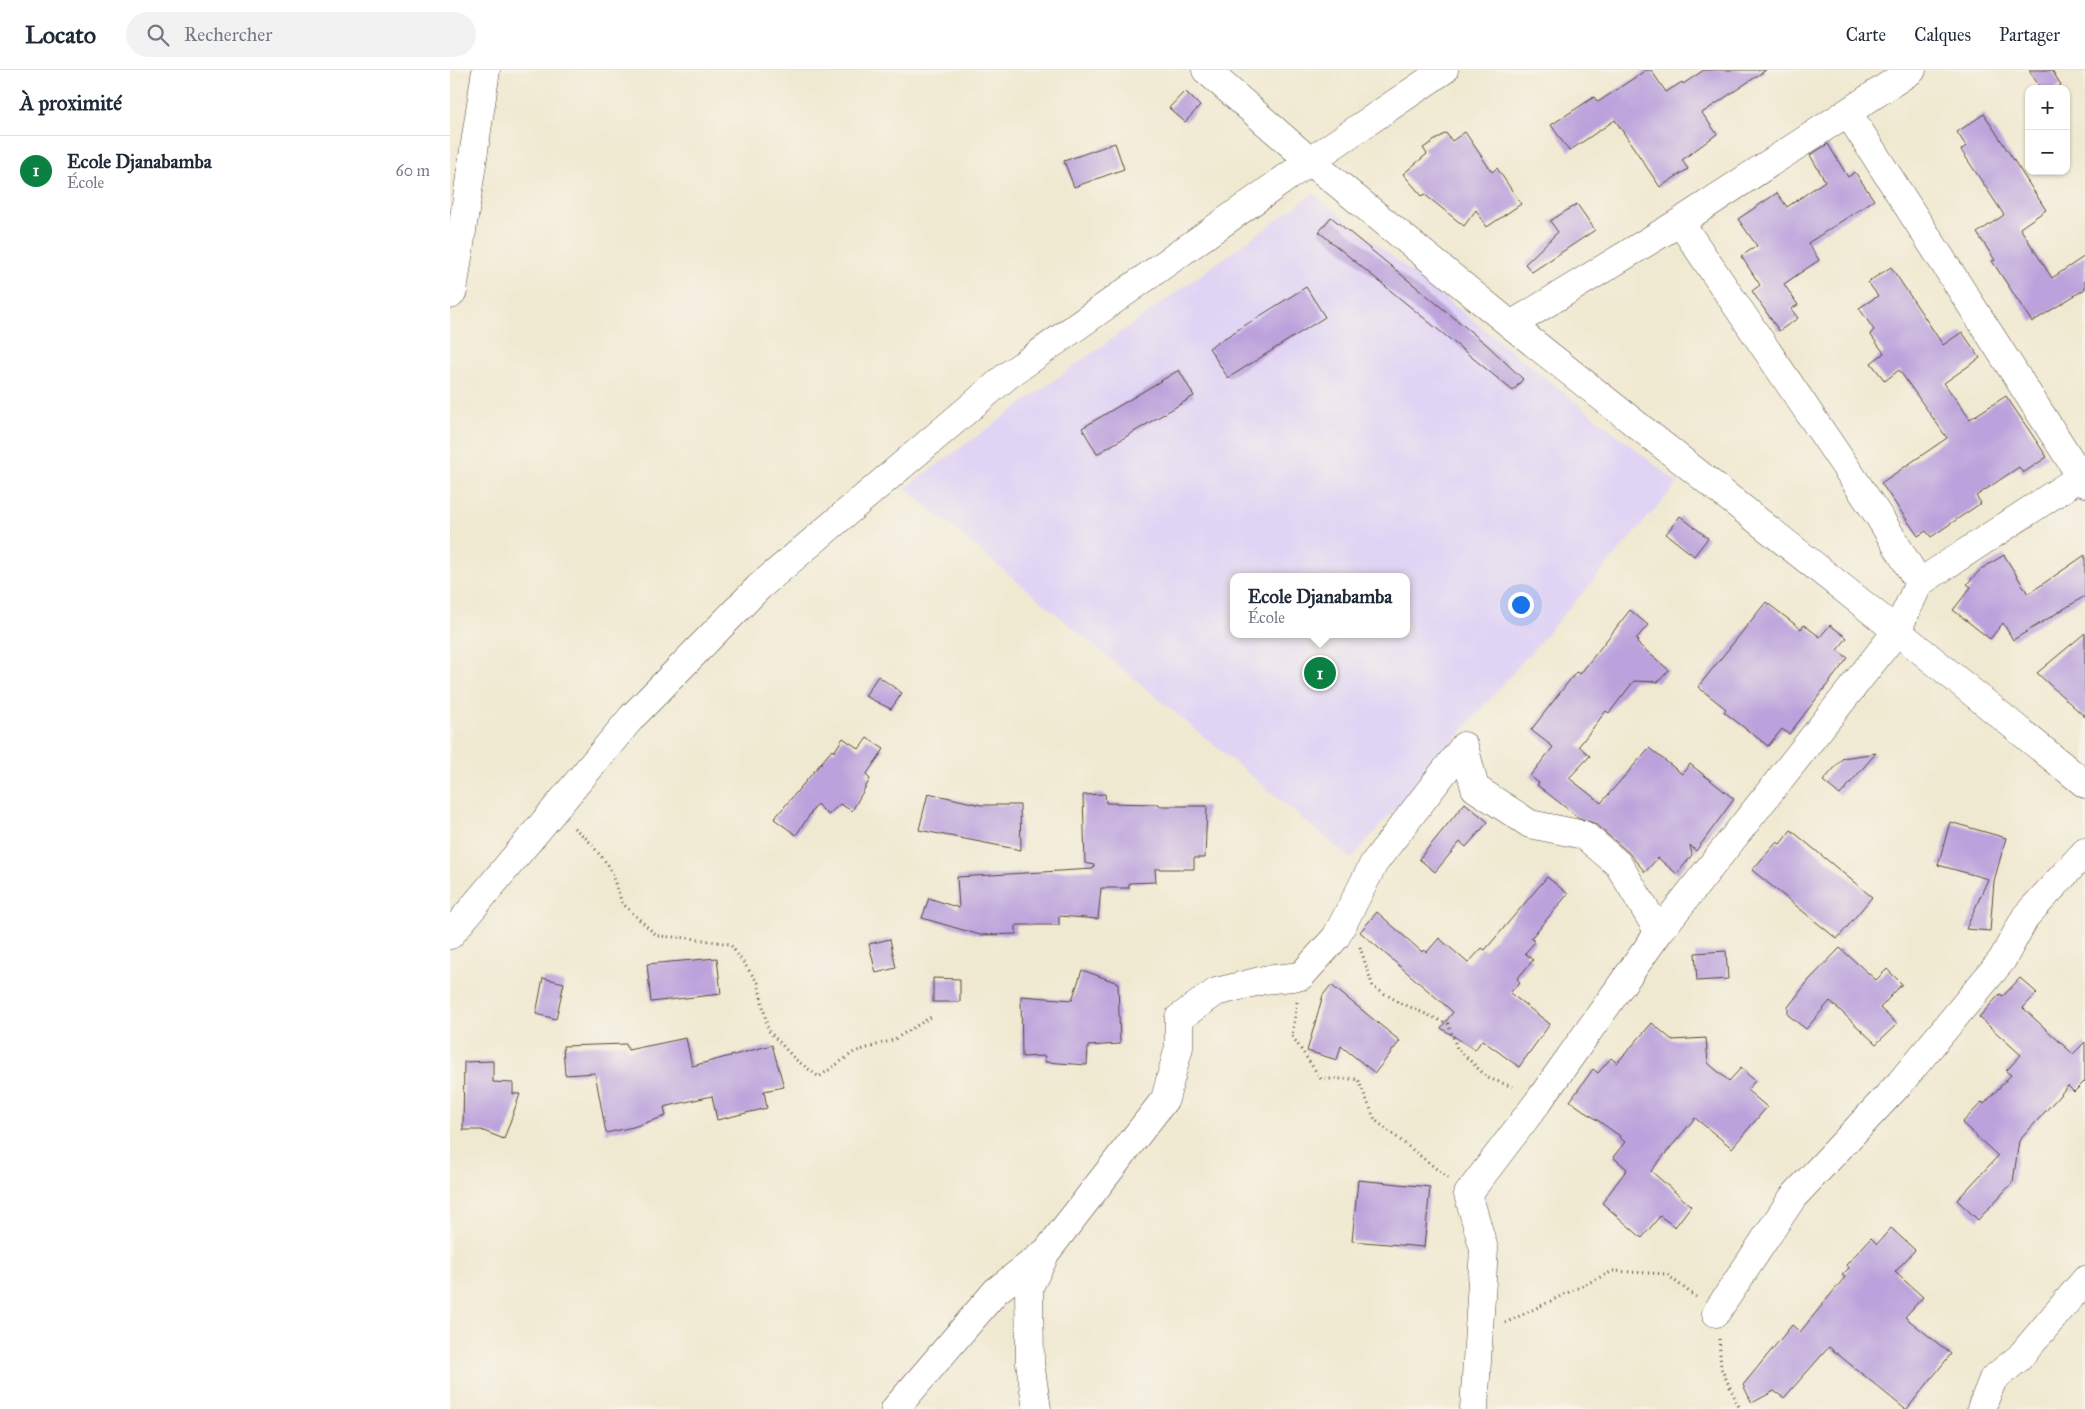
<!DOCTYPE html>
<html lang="fr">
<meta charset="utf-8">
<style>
:root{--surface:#fff;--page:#f2f2f3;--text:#1f2937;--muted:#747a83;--line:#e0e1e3;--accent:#0b8043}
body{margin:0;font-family:"IM FELL Great Primer",serif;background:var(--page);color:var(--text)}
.controls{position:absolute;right:15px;top:15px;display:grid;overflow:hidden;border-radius:10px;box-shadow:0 1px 4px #0004}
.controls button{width:45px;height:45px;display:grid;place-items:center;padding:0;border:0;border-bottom:1px solid var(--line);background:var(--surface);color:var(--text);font:25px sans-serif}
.you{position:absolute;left:1070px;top:534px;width:18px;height:18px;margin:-12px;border:4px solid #fff;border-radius:50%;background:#1a73e8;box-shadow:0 0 0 8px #1a73e833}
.badge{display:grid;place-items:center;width:32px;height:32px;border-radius:50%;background:var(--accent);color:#fff;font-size:16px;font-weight:700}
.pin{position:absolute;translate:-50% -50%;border:2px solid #fff;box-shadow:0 1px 5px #0006}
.popup{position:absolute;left:780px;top:503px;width:180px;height:65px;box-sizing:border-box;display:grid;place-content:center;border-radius:10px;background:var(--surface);filter:drop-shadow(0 1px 4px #0005);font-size:16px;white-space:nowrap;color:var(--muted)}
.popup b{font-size:19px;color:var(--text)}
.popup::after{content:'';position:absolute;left:50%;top:100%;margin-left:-10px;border:10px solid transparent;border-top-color:var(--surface)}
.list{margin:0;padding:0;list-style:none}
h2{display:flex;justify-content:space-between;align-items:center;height:65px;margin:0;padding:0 20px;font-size:21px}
h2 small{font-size:16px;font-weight:400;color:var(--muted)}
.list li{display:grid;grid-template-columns:32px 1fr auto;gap:15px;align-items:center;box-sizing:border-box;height:70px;padding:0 20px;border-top:1px solid var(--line)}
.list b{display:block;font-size:19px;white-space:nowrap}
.list p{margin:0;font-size:16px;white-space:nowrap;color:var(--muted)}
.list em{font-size:16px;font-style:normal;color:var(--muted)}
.icon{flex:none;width:28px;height:28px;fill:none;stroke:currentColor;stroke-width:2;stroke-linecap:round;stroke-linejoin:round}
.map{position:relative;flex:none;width:1635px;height:1339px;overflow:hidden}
header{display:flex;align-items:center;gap:30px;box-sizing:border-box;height:70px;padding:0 25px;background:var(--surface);border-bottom:1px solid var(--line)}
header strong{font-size:24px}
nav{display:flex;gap:28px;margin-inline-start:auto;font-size:18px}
.search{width:350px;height:45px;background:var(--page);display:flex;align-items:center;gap:12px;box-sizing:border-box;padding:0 18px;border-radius:28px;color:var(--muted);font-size:19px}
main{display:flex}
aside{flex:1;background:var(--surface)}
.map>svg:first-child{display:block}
</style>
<header>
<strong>Locato</strong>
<div class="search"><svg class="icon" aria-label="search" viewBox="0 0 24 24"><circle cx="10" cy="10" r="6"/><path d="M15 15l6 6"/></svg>Rechercher</div>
<nav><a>Carte</a><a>Calques</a><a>Partager</a></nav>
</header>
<main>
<aside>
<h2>À proximité<small></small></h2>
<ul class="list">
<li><span class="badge">1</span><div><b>Ecole Djanabamba</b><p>École</p></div><em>60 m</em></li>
</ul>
</aside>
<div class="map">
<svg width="1635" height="1339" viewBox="0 0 1635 1339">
<rect width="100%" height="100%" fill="#f7f3e8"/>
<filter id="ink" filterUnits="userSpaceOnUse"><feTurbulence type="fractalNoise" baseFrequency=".02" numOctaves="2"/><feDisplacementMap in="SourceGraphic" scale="10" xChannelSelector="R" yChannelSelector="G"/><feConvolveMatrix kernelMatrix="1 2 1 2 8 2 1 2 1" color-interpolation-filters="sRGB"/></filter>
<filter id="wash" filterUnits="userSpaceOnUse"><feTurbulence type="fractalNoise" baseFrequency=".0096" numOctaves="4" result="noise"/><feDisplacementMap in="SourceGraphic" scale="20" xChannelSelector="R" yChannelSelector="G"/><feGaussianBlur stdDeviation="1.12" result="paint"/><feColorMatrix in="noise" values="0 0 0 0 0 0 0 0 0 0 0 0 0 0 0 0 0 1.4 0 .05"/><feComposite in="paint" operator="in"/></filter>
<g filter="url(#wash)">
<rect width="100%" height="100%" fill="#f0e9d1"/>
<path fill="#e0d4f4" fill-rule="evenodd" d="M863 124 1228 413 901 789 455 418ZM784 507H956V564H784Z"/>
<g id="blocks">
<path fill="#bba2dc" d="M1196 0H1201L1216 22 1232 12 1233 14 1254 0H1316L1252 43 1267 64 1232 90 1238 99 1210 117 1165 50 1119 81 1101 55 1144 27 1148 32Z
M1579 0H1602L1611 15 1605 19H1591Z
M735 21 750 36 735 52 719 38Z
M1534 44 1596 140 1570 158 1602 208 1635 186V219L1582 252 1542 191 1545 190 1527 163 1554 145 1511 80 1516 76 1507 62Z
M1015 62 1042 102 1047 98 1071 134 1037 157 1026 140 1014 156 974 124 972 126 953 104 977 84 973 78 996 63 1002 71Z
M665 73 674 99 624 117 614 91Z
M1378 74 1398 107 1405 102 1424 130 1358 173 1369 190 1334 214 1348 235 1341 239 1348 248 1329 261 1302 221 1310 215 1291 186 1307 176 1288 149 1327 123 1337 137 1375 111 1360 85Z
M1127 134 1145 160 1082 202 1075 194 1108 162 1100 151Z
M881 147 1036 274 1073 309 1063 321 869 162Z
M1441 197 1493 275 1512 262 1530 288 1494 313 1520 349 1556 326 1597 387 1573 403 1569 397 1526 426 1531 433 1481 467 1476 461 1468 466 1431 413 1497 368 1449 300 1435 311 1421 293 1434 283 1420 264 1424 260 1409 238 1428 226 1418 212Z
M856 217 875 247 778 308 759 278Z
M729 300 744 326 647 384 632 358Z
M1230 446 1258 468 1244 486 1216 464Z
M1554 485 1578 524 1635 485V526L1563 570 1553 553 1540 569 1503 540 1521 517 1517 514 1531 499Z
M1316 532 1351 559 1354 555 1370 567 1380 555 1397 568 1387 580 1398 588 1339 664 1332 659 1318 676 1274 642 1276 639 1248 617Z
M1180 540 1198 555 1186 569 1188 571 1187 573 1219 600 1208 612 1184 611 1159 643 1156 641 1129 676 1140 686 1119 708 1151 733 1199 678 1232 704 1240 694 1284 729 1246 781 1240 775 1242 785 1227 804 1208 788 1195 802 1178 782 1144 753 1129 748 1087 715 1089 713 1080 706 1103 677 1081 660 1126 602 1130 604Z
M1635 563V647L1587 603Z
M428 606 452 623 441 639 415 626Z
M393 668 409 679 417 668 434 679 416 705 420 709 402 741 390 734 378 745 367 734 346 765 324 749 382 680 384 682Z
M1426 683 1390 725 1373 711 1393 688Z
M478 723 531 735H570L571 780 469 760Z
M655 724 656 733 709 734V736H757L755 788H744V799H705L706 812 679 813V818H651L648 849 609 846V855H566V864L530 865 472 848 479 828 509 838 507 807 643 799 644 795 635 793 633 725Z
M1015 733 1038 752 1016 777 1010 772 985 802 969 789Z
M1500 752 1556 768 1544 811 1540 861 1516 859 1538 809 1488 795Z
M1341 760 1422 827 1387 869 1302 800 1327 772 1330 774Z
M1097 807 1118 824 1081 868 1085 872 1075 883 1083 890 1067 909 1070 912 1060 923 1100 954 1069 997 1032 970 1025 980 991 958 1003 942 910 862 927 842 972 882 973 880 977 882 989 868 1018 893 1032 878 1035 880Z
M440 869 446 898 426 903 419 874Z
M1390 878 1426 910 1437 899 1452 914 1430 938 1447 954 1426 974 1380 931 1356 959 1338 945V937L1359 910Z
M1276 881 1278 909 1247 911 1245 883Z
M267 888 271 924 201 932 197 894Z
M632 900 668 913 670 974 638 976 637 995 595 992V986L572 987 571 926 622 930Z
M93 908 114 913 106 949 86 944Z
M483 908 510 909V932H483Z
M1570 908 1587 923 1573 938 1623 984 1635 972V1011L1624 1022 1618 1016 1569 1071 1563 1112 1528 1150 1507 1130 1548 1086 1512 1053 1532 1032 1534 1034 1561 1005 1556 1001 1571 985 1529 947 1550 924 1553 926Z
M881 915 950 971 925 1003 891 976 887 990 857 981 873 925Z
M1202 953 1222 970 1256 968 1258 993 1279 1011 1291 998 1305 1011 1297 1020 1317 1037 1282 1078 1245 1048 1201 1101 1241 1136 1225 1157 1210 1146 1192 1168 1152 1133 1177 1099 1163 1087 1175 1072 1169 1067 1170 1066 1120 1031 1143 999 1148 1003 1161 988 1167 993Z
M236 968 242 996 322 975 334 1017 314 1021 317 1038 267 1050 262 1026 214 1037 216 1046 183 1057 156 1063 145 1003 115 1005 113 976 176 974 178 980Z
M43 991V1012L63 1013V1024H70L54 1069 31 1060H13L14 992Z
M908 1110 980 1117 974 1177 902 1171Z
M1441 1158 1465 1180 1445 1202 1473 1227 1455 1247 1501 1284 1457 1339H1455L1379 1277 1334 1328 1324 1321 1302 1333 1293 1315 1342 1255 1350 1262 1395 1207 1392 1205 1399 1198 1396 1195 1421 1168 1427 1174Z"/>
</g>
</g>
<g filter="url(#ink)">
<use href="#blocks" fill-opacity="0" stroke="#564739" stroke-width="1"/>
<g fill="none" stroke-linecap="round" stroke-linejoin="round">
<defs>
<path id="minor" d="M756 0 860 91 1061 255 1447 561 1635 714
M1398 43 1635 413
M1230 152 1430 448 1469 513
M0 225 3 221 36 0
M1061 255 1230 152 1462 0
M0 865 182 647 309 517 557 306 860 91 994 0
M1266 1243 1343 1127 1450 1013 1552 890 1576 846 1635 782
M445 1339 546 1221 597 1181 715 1029 729 977V948L766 922 814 910 851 906 886 867 924 793 1014 676 1025 718 1080 754 1134 765 1168 794 1209 862
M587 1339 580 1293 579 1217 594 1187
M1024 1339 1034 1179 1018 1124 1088 1032 1209 862 1447 561 1469 513 1635 404
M1531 1339 1543 1309 1569 1288 1635 1210"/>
</defs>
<use href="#minor" stroke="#564739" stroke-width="29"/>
<path stroke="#564739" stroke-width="3" stroke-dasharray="1 4" stroke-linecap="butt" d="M124 758 137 769 159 796 172 833 207 866 240 868 280 874 308 913 318 960 345 989 369 1007 404 982 443 970 481 947
M910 877 923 917 949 932 998 954 1007 978 1038 1008 1066 1018
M847 932 842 966 871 1009H908L925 1050 998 1108
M1055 1253 1163 1201 1216 1204 1246 1227
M1269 1269 1271 1298 1290 1339"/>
<use href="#minor" stroke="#fff" stroke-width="28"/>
</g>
</g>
</svg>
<div class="controls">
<button>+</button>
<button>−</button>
</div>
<div class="you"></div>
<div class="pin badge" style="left:870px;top:603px">1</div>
<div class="popup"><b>Ecole Djanabamba</b>École</div>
</div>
</main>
